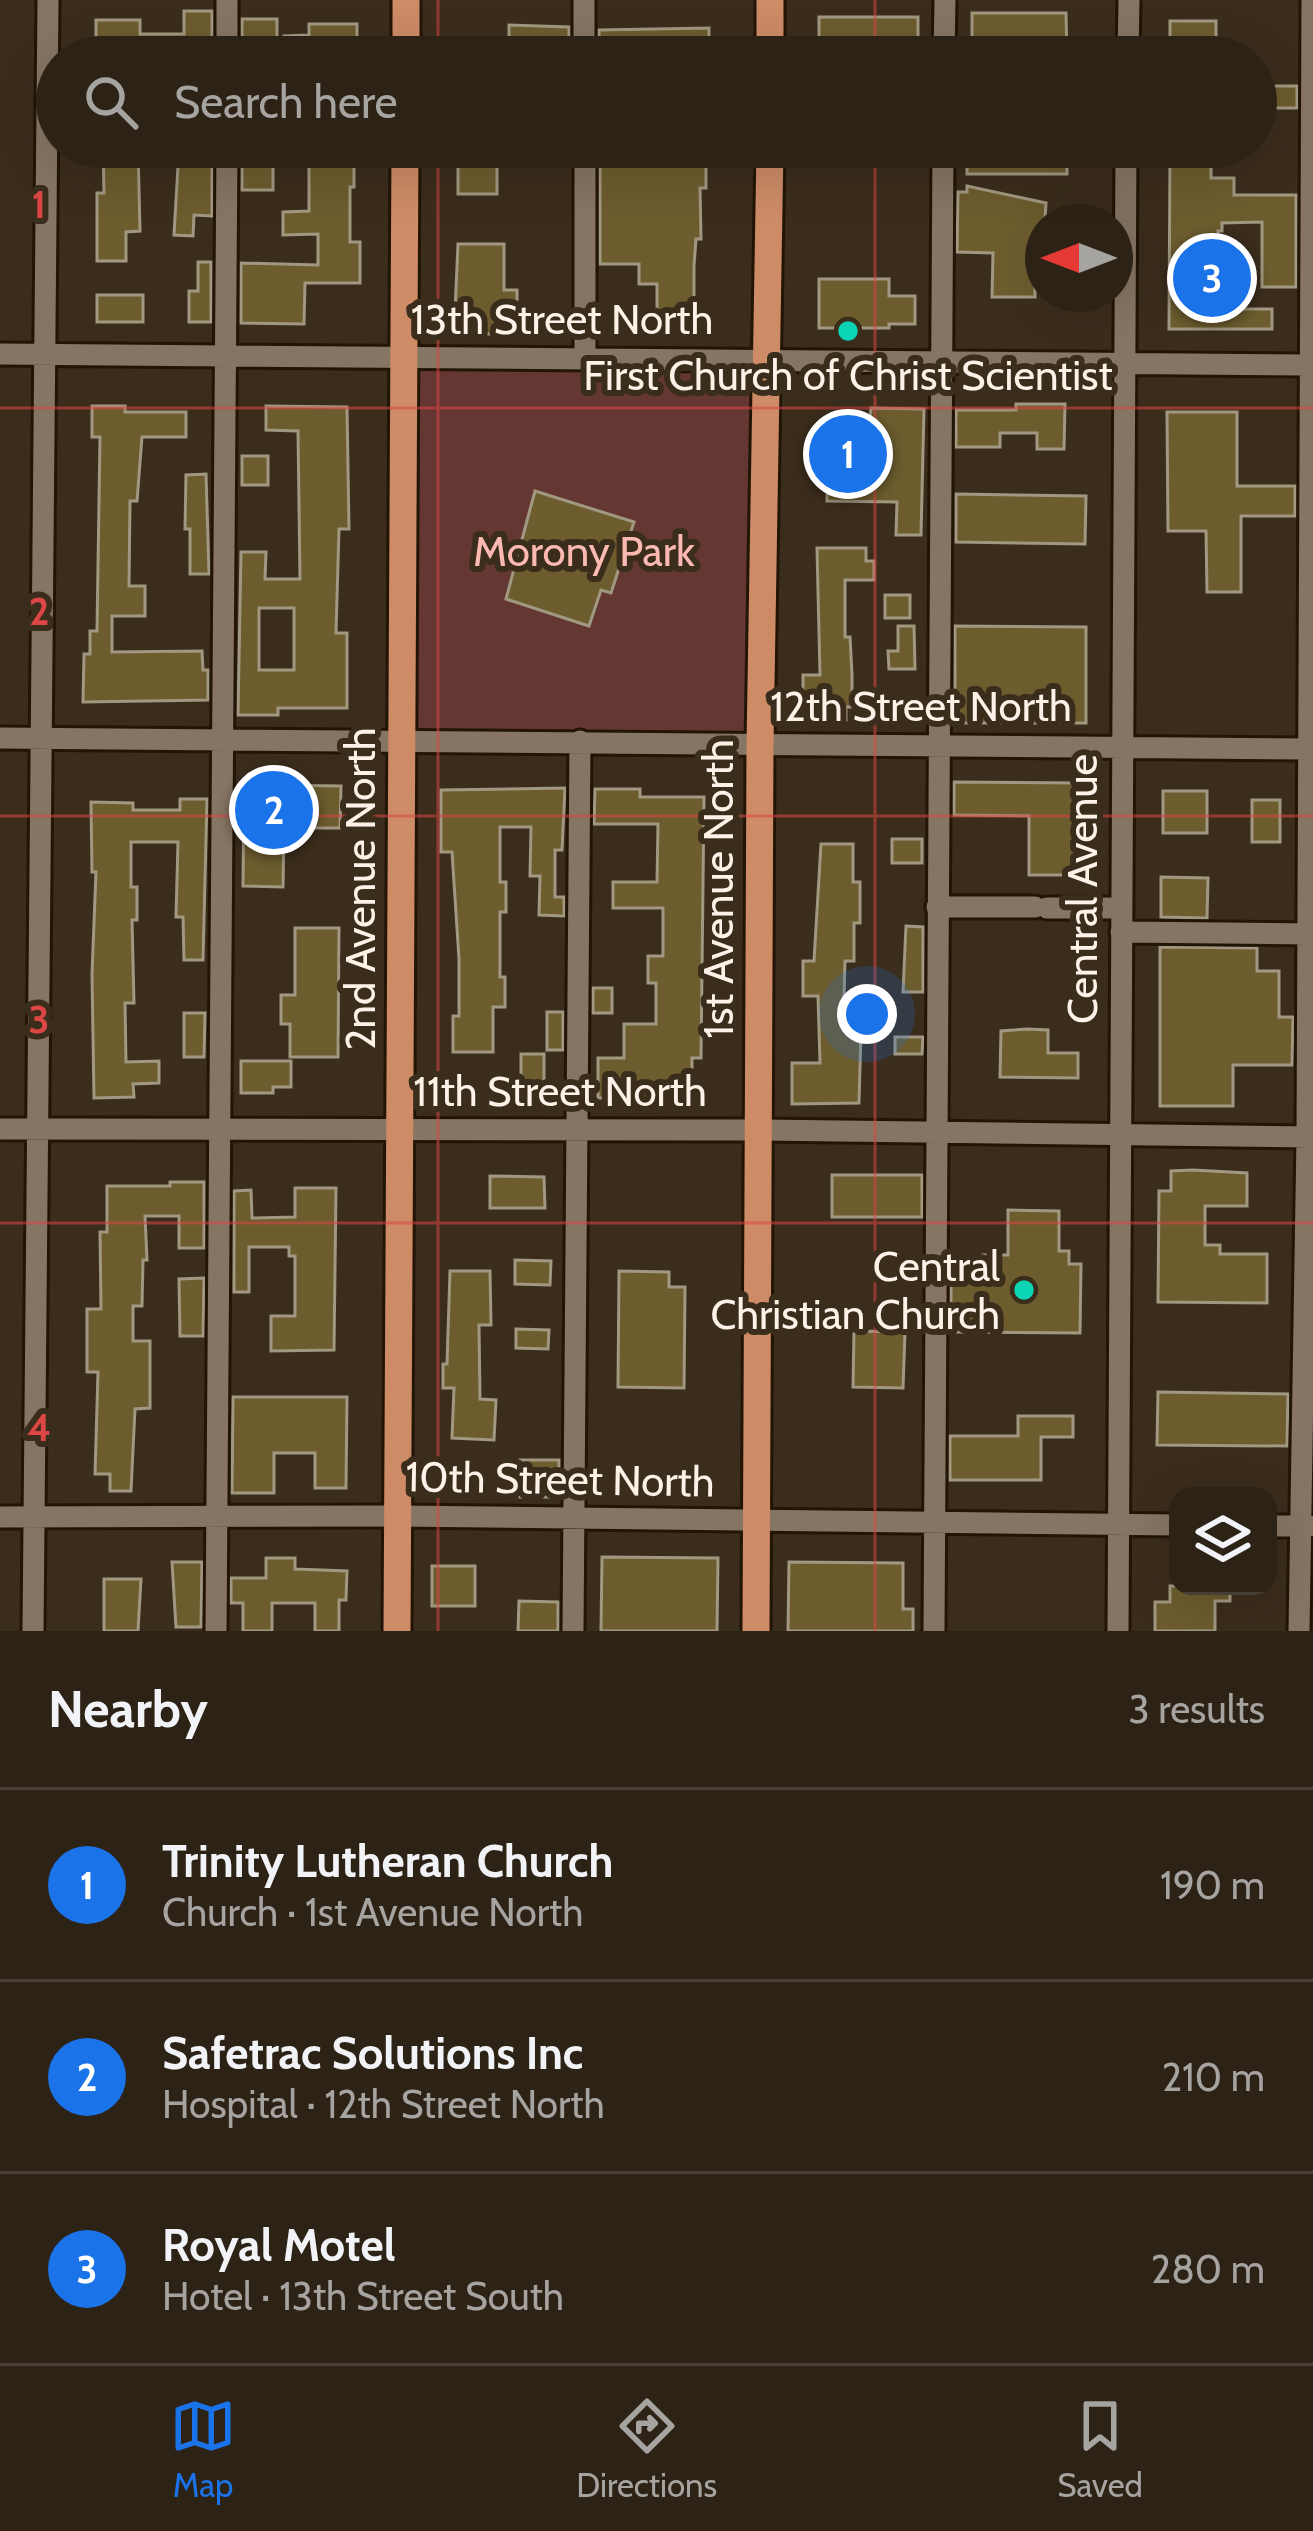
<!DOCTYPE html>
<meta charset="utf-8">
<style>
:root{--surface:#2c2215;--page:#342a1e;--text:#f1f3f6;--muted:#a6a4a0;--line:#483f34;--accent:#1a73e8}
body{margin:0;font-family:Cabin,sans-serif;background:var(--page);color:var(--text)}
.controls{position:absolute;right:36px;bottom:36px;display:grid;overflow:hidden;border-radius:24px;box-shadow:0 12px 48px #0002}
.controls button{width:108px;height:108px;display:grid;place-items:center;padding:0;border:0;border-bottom:3px solid var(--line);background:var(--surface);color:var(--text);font:60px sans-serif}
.compass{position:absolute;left:1025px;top:204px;width:108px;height:108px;border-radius:50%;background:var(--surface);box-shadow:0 12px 48px #0002;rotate:270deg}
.you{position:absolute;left:867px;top:1014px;width:42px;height:42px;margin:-30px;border:9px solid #fff;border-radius:50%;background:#1a73e8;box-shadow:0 0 0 18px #1a73e833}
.badge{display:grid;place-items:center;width:78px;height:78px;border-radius:50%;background:var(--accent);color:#fff;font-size:39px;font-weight:700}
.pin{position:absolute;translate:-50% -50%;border:6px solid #fff;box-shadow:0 3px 12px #0006}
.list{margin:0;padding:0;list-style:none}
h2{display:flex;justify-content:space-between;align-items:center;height:156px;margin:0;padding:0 48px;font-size:51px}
h2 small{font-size:39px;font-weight:400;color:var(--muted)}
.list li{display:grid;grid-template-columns:78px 1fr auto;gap:36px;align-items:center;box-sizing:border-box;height:192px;padding:0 48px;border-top:3px solid var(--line)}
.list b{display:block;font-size:45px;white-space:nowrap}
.list p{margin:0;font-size:39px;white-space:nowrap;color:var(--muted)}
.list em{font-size:39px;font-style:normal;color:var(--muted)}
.icon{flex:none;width:66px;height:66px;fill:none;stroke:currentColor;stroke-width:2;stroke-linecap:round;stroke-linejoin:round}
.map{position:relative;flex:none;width:1313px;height:1631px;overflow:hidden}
.search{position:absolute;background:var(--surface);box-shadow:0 12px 48px #0002;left:36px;right:36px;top:36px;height:132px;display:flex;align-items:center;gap:30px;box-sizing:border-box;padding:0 42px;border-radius:66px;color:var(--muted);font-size:45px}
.sheet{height:732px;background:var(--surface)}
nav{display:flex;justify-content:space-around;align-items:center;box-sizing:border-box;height:168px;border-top:3px solid var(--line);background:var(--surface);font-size:33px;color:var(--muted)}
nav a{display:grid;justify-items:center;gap:6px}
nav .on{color:var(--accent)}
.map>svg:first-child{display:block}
</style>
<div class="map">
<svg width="1313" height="1631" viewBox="0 0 1313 1631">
<rect width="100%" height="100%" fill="#3b2d1c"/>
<path fill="#653733" d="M404 357 769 359 760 745 404 743Z"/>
<path fill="#6c5c2e" stroke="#a19881" stroke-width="3" fill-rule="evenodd" d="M184 11H212V53L96 50V20H140V34H184Z
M972 13H1066L1067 57H972Z
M819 17H918V57H819Z
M242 19H277V50H242Z
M1170 21H1216V57H1170Z
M309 24H357V56L284 53V36L309 35Z
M509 25 569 27V57L509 54Z
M709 28V57H657L656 50 626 51V57H599V30Z
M1256 86H1297V108H1256Z
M103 147H138L140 231 126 232V261H97V193H104Z
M674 147H706V188H700L701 239H696L694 266V330H657V284H639V264H600V162L674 159Z
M967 147H1067V174H967Z
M1170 147H1211V178H1234V195H1296V287H1262V222L1222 223V231H1218V309H1272V329H1169Z
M179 149 211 150 212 155V216L194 215 193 236 174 235Z
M467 154H497V194H458V163H467Z
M242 155H273V190H242Z
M309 155H354V187H350V242H360V283H305L304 324 241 323V263L318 265V234L283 235V212L309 211Z
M967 186 1046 203 1043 248H1035V297H992L993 253 957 252 958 192H967Z
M458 244H504V290H517V334H454Z
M198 262H211V322H189V291H198Z
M819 279H889V296H915V324H889V328H819Z
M97 295H143V322H97Z
M1016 404H1065L1064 449H1037V433H1000V447H956V410H1016Z
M92 406H125V412H186V437H142L137 501H130L129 586H145V616H112V652L202 651 203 670H208V700L83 702 84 654H90V631H97L100 437H92Z
M266 406 347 407 349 529H339L336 633H347V708H278V715H238L241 552H266L265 579H300L298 431 266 430ZM259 608H294V670H259Z
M871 408 924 409 921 535H896L897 502 827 501 828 417H870Z
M1167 412H1237V486H1295V516H1241V592H1207L1206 531H1168Z
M242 456H268V485H242Z
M206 474 209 574H190V529H185L186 475Z
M535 491 634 522 611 593 601 590 589 626 506 599Z
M956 494 1086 496 1085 544 956 542Z
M817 548H866V561H874V580H845V637H850L852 675V707H846V720H803V675H820Z
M885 595H910V618H885Z
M898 626H914L915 669H889L888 651H898Z
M955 626 1086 627V723H955Z
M954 782 1079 783 1083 875H1029V816L954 815Z
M244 785 341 786 340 828H284L283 887 243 886Z
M565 788 562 850H555V897H564V916L539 915 540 876H530L531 827H500V882H506V912H500V977H505V1007H493V1052H453V1016H459V959L452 852H441V790Z
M595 789H640V797H704L701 1058H692V1098H598V1058H624V1024H656V983H648V956H663V908H613V882H657L658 824H594Z
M1163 791H1207V833H1163Z
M180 799H207L203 960H184L183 917H176L178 842H131V887H137V920H132L134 1003H125L126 1062 159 1061V1083L133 1084 134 1097 94 1098 92 974 96 872H92L91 802 133 803V810H180Z
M1252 800H1280V842H1252Z
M892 839H922V863H892Z
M821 844H853V882H860V923H854V961H845L844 997H862L859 1103 792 1104V1063H820L818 996H803V961H814Z
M1161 877 1208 878 1207 918 1161 917Z
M906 926 923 927V992H903Z
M295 928H339L338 1057H290V1024H281V995H295Z
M1160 947 1257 948V971H1279V1017H1293L1292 1065H1233V1106H1160Z
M593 988H612V1013H593Z
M547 1012H563V1050H547Z
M184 1013H205L204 1057H184Z
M1027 1029 1048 1030V1053H1078V1078L1000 1077 1001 1031Z
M895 1037H923L922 1054H895Z
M521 1054H544V1089H521Z
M241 1061H291V1087H273V1093H241Z
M1193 1170 1247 1173V1206H1205V1245H1220V1254H1267V1303L1158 1302 1159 1191H1171V1171Z
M832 1175H922V1217H832Z
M490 1176 544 1177 545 1208H490Z
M170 1182H204V1248H179V1216H145L147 1260H143L142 1306H133V1341H150V1408L135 1409 131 1491H110V1474H95L98 1372H87V1309H101L100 1232H107V1186H170Z
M295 1188H336L334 1350 271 1351V1316H295V1256H289V1247H249V1292H234V1191L251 1190 252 1218 295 1217Z
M1008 1210 1059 1211V1251H1069V1264H1081L1080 1333 951 1332V1264H983V1255H1008Z
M515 1260 551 1261 550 1285 515 1284Z
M450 1271H490L491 1325H479L480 1399 496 1400 494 1440 452 1438 454 1388H443V1364H447Z
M619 1271 669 1272V1287H685L684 1388 618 1387Z
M204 1278 203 1336H180L179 1279Z
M516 1329 549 1330 548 1349 516 1348Z
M854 1331 905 1332 903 1388 853 1387Z
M1158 1392 1288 1394 1287 1446 1157 1445Z
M233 1397H347L346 1488H315V1453H274V1493H232Z
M1018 1416H1073V1437H1041V1480H950V1436H1018Z
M520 1460H559V1497H520Z
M602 1557 718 1558 717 1631H601Z
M266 1558H295V1569L347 1571 346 1600H339V1631H315V1603H272V1631H243V1603H231V1578H266Z
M172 1562H202L201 1627H176Z
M789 1562 903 1563V1609H913V1631H788Z
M432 1566H475V1606H432Z
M104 1579H141L138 1631H104Z
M1170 1586H1230V1601H1215V1631H1155V1602H1170Z
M519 1601 558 1602V1631H518Z"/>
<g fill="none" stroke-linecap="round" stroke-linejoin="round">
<defs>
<path id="minor" d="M584 0V57
M227 57V0
M944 57 945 0
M1128 57 1129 0
M585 147V358
M0 354 1313 365
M0 738 1313 749
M937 907H1035
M1047 908H1121
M1121 932 1308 934
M0 1129 760 1130 1313 1137
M0 1517 398 1516 1178 1525
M1268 1526H1309
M33 1631 48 0
M216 1631 227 147
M573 1631 580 741
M934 1631 943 147
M1118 1631 1126 147
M1299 1631 1307 1137 1312 0"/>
<path id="major" d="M406 57V0
M770 57V0
M397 1631 405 147
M756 1631 760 745 770 147"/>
</defs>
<use href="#minor" stroke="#221505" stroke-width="27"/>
<use href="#major" stroke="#221505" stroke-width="33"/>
<use href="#minor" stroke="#867563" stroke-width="21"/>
<use href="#major" stroke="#cd8b66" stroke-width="27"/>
</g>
<path fill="none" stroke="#dc4645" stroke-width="3" stroke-opacity="0.55" d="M438 0V57M875 0V57M438 147V1631M875 147V1631M0 408H1313M0 816H1313M0 1223H1313"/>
<g fill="#0bd5b5" stroke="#3b2d1c" stroke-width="4.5">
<circle cx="848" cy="331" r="12"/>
<circle cx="1024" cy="1290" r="12"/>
</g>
<g text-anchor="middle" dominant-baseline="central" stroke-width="12" stroke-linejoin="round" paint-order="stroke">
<g font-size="42" fill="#fcf2e8" stroke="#3b2d1c">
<text x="562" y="319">13th Street North</text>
<text x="921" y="706">12th Street North</text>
<text transform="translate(360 889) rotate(-90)">2nd Avenue North</text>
<text transform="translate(718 889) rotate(-90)">1st Avenue North</text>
<text transform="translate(1082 889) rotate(-90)">Central Avenue</text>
<text x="560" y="1091">11th Street North</text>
<text transform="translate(560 1479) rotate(1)">10th Street North</text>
</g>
<g font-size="42" fill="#fcf2e8" stroke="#3b2d1c">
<text x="848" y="375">First Church of Christ Scientist</text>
<text x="1000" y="1266" text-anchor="end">Central<tspan x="1000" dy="48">Christian Church</tspan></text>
</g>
<g font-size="42" fill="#fcbab3" stroke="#3b2d1c">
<text x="584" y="551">Morony Park</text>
</g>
</g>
<g font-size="39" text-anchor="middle" font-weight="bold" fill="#dc4645" stroke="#3b2d1c" stroke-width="12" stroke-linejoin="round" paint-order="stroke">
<text x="39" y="218">1</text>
<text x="39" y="625">2</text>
<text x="39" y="1033">3</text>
<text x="39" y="1441">4</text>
</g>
</svg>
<div class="controls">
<button><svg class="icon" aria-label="layers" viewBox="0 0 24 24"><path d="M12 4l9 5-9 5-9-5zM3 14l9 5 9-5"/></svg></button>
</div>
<svg class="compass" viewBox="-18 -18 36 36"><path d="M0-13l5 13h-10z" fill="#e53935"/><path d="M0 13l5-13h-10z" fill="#a6a4a0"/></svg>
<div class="you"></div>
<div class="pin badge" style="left:848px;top:454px">1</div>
<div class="pin badge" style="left:274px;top:810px">2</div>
<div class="pin badge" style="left:1212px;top:278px">3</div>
<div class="search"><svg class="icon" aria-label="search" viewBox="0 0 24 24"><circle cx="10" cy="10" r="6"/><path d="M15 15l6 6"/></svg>Search here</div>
</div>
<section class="sheet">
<h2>Nearby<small>3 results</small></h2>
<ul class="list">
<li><span class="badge">1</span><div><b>Trinity Lutheran Church</b><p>Church · 1st Avenue North</p></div><em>190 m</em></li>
<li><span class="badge">2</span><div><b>Safetrac Solutions Inc</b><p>Hospital · 12th Street North</p></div><em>210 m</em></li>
<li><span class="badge">3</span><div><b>Royal Motel</b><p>Hotel · 13th Street South</p></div><em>280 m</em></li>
</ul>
</section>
<nav>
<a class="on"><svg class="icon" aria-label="map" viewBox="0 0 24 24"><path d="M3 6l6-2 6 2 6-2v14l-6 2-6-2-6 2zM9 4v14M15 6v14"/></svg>Map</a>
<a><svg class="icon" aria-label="directions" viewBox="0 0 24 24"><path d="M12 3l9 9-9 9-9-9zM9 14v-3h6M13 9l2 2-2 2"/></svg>Directions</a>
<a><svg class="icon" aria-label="saved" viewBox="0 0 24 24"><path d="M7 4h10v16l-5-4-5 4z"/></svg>Saved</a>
</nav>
